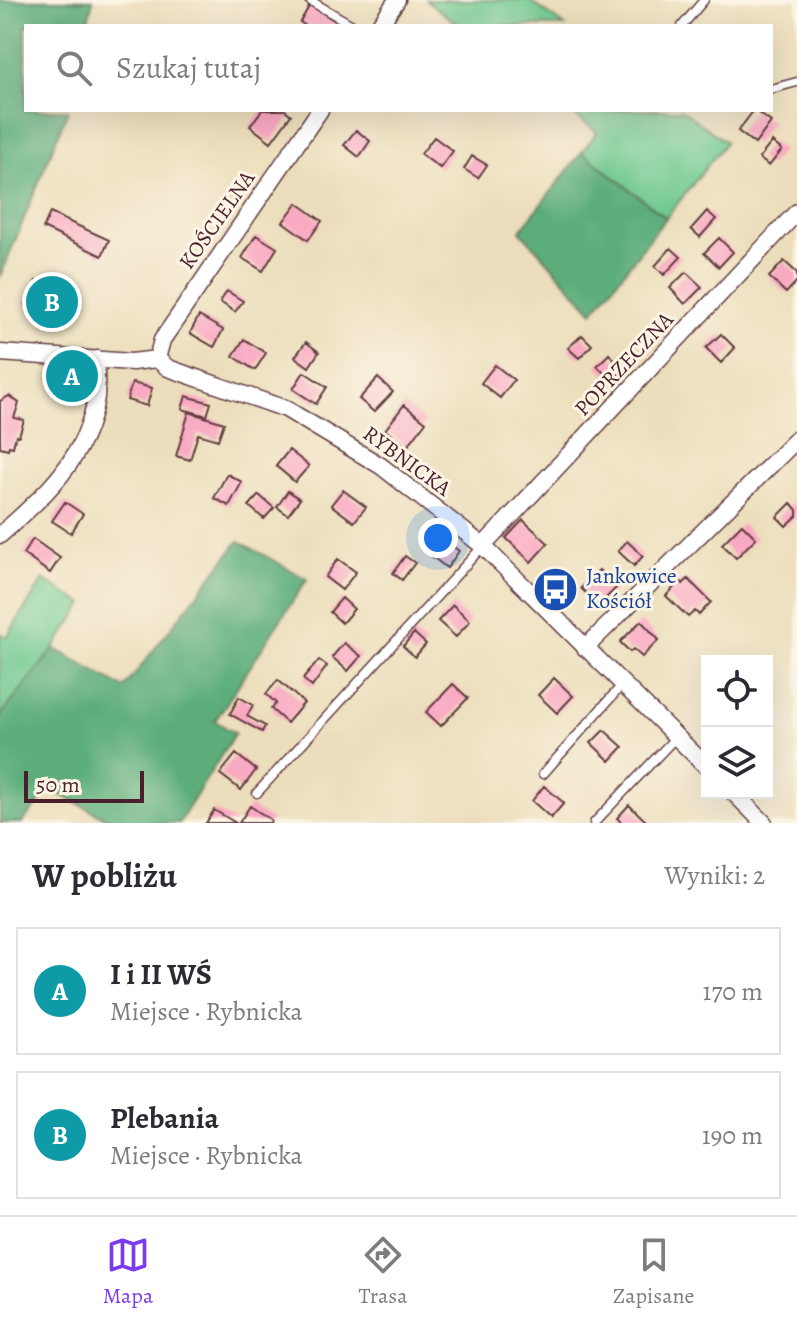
<!DOCTYPE html>
<html lang="pl">
<meta charset="utf-8">
<style>
:root{--surface:#fff;--page:#f2f2f3;--text:#2b2b33;--muted:#7c7c81;--line:#e1e1e2;--accent:#7c3aed}
body{margin:0;font-family:Alegreya,serif;background:var(--page);color:var(--text)}
.controls{position:absolute;right:24px;bottom:24px;display:grid;overflow:hidden;border-radius:0px;box-shadow:0 8px 32px #0002}
.controls button{width:72px;height:72px;display:grid;place-items:center;padding:0;border:0;border-bottom:2px solid var(--line);background:var(--surface);color:var(--text);font:40px sans-serif}
.scale{position:absolute;left:24px;bottom:20px;width:120px;box-sizing:border-box;padding-left:8px;border:4px solid #4a1f2b;border-top:0;font-size:22px;line-height:28px;white-space:nowrap;color:#4a1f2b;-webkit-text-stroke:6px #fcf5e5;paint-order:stroke}
.you{position:absolute;left:438px;top:538px;width:28px;height:28px;margin:-20px;border:6px solid #fff;border-radius:50%;background:#1a73e8;box-shadow:0 0 0 12px #1a73e833}
.badge{display:grid;place-items:center;width:52px;height:52px;border-radius:50%;background:var(--accent);color:#fff;font-size:26px;font-weight:700}
.pin{position:absolute;translate:-50% -50%;border:4px solid #fff;box-shadow:0 2px 8px #0006}
.list{margin:0;padding:0;list-style:none}
h2{display:flex;justify-content:space-between;align-items:center;height:104px;margin:0;padding:0 32px;font-size:34px}
h2 small{font-size:26px;font-weight:400;color:var(--muted)}
.list li{display:grid;grid-template-columns:52px 1fr auto;gap:24px;align-items:center;box-sizing:border-box;height:128px;margin:0 16px 16px;padding:0 16px;border:2px solid var(--line);border-radius:0px}
.list b{display:block;font-size:30px;white-space:nowrap}
.list p{margin:0;font-size:26px;white-space:nowrap;color:var(--muted)}
.list em{font-size:26px;font-style:normal;color:var(--muted)}
.icon{flex:none;width:44px;height:44px;fill:none;stroke:currentColor;stroke-width:2;stroke-linecap:round;stroke-linejoin:round}
.map{position:relative;flex:none;width:797px;height:823px;overflow:hidden}
.search{position:absolute;background:var(--surface);box-shadow:0 8px 32px #0002;left:24px;right:24px;top:24px;height:88px;display:flex;align-items:center;gap:20px;box-sizing:border-box;padding:0 28px;border-radius:0px;color:var(--muted);font-size:30px}
.sheet{height:392px;background:var(--surface)}
nav{display:flex;justify-content:space-around;align-items:center;box-sizing:border-box;height:112px;border-top:2px solid var(--line);background:var(--surface);font-size:22px;color:var(--muted)}
nav a{display:grid;justify-items:center;gap:4px}
nav .on{color:var(--accent)}
.map>svg:first-child{display:block}
</style>
<div class="map">
<svg width="797" height="823" viewBox="0 0 797 823">
<rect width="100%" height="100%" fill="#fcf5e5"/>
<filter id="ink" filterUnits="userSpaceOnUse"><feTurbulence type="fractalNoise" baseFrequency=".0125" numOctaves="2"/><feDisplacementMap in="SourceGraphic" scale="16" xChannelSelector="R" yChannelSelector="G"/><feConvolveMatrix kernelMatrix="1 2 1 2 8 2 1 2 1" color-interpolation-filters="sRGB"/></filter>
<filter id="wash" filterUnits="userSpaceOnUse"><feTurbulence type="fractalNoise" baseFrequency=".006" numOctaves="4" result="noise"/><feDisplacementMap in="SourceGraphic" scale="32" xChannelSelector="R" yChannelSelector="G"/><feGaussianBlur stdDeviation="1.8" result="paint"/><feColorMatrix in="noise" values="0 0 0 0 0 0 0 0 0 0 0 0 0 0 0 0 0 1.4 0 .05"/><feComposite in="paint" operator="in"/></filter>
<g filter="url(#wash)">
<rect width="100%" height="100%" fill="#ecdebc"/>
<path fill="#70c98f" stroke="#5d745d" stroke-width="2" d="M426 0H529L565 26H460Z
M568 110H682L726 142 666 218 582 152 597 132Z
M43 580 84 604 54 648 0 717V633L7 637Z"/>
<path fill="#5cad7a" stroke="#536652" stroke-width="2" d="M0 0H93L87 26H26V110H68L0 278Z
M582 152 666 218 593 312 520 231Z
M239 541 307 579 215 721 235 733 179 823H115L50 789 22 823H0V717L54 648 124 688Z"/>
<g id="blocks">
<path fill="#f9a9c2" d="M310 5 340 24 339 26H306L300 22Z
M262 110H285L291 115 271 142 250 126Z
M754 110 771 122 755 144 738 131Z
M356 130 370 141 359 157 344 145Z
M434 137 453 151 440 168 421 154Z
M772 142 782 150 769 166 759 158Z
M472 156 487 165 478 178 464 169Z
M297 203 322 221 308 240 283 222Z
M707 211 716 219 700 237 691 229Z
M50 213 109 240 102 256 43 228Z
M256 235 277 248 263 271 242 258Z
M719 238 733 252 719 267 704 253Z
M671 248 681 257 664 275 655 266Z
M784 261 797 273V281L786 293 769 277Z
M686 272 702 287 685 304 670 288Z
M36 281 50 288 52 284 63 289 62 293 78 301 68 323 26 304Z
M227 291 243 301 235 312 220 302Z
M199 316 223 330 214 347 190 333Z
M721 334 735 348 721 363 706 348Z
M582 335 592 345 579 358 568 348Z
M244 339 266 353 255 370 233 356Z
M306 342 319 352 309 367 295 357Z
M609 354 625 369 612 381 597 366Z
M495 365 514 380 500 398 481 383Z
M304 372 327 387 316 404 293 389Z
M378 378 393 392 374 412 359 399Z
M132 383 152 388 147 406 127 400Z
M9 396 19 403 14 418 24 420 19 436 16 435 13 447 9 446 8 449 0 447V401Z
M186 396 211 403 207 416 182 409Z
M404 405 426 422 407 447 385 430Z
M189 412 224 423 218 440 198 434 190 460 176 456Z
M289 450 309 466 295 482 276 466Z
M227 474 242 482 229 506 214 498Z
M343 490 366 507 354 522 331 505Z
M288 491 300 499 288 515 277 507Z
M259 495 274 508 264 519 249 506Z
M65 502 83 514 71 533 52 521Z
M791 503 797 510V516L786 526 777 517Z
M523 520 548 543 531 562 506 538Z
M742 524 756 538 736 558 722 544Z
M434 533 459 551 447 568 422 549Z
M33 539 60 558 50 573 23 554Z
M627 541 643 556 634 566 618 551Z
M405 556 415 563 402 580 393 573Z
M338 559 356 572 342 590 325 577Z
M599 570 616 588 598 606 581 588Z
M688 579 711 602 699 615 695 611 688 617 666 596 680 581 683 584Z
M342 598 354 609 342 623 330 612Z
M453 605 470 621 456 637 438 621Z
M641 621 659 640 642 657 633 649 630 652 620 642Z
M414 633 426 644 415 657 403 646Z
M344 643 361 656 348 671 332 657Z
M319 660 327 666 312 687 303 679Z
M554 678 573 696 557 713 538 695Z
M278 680 304 703 287 723 271 709 276 703 266 694Z
M453 684 468 698 441 726 426 712Z
M239 697 253 705 247 716 265 726 262 732 230 714Z
M604 730 623 747 610 761 591 743Z
M236 754 256 770 241 790 220 774Z
M544 786 564 803 551 818 532 801Z
M629 805 648 823H622L617 818Z
M250 806 271 820 270 823H239Z
M214 810 236 823H206Z"/>
</g>
</g>
<g filter="url(#ink)">
<use href="#blocks" fill-opacity="0" stroke="#623c41" stroke-width="2"/>
<g fill="none" stroke-linecap="round" stroke-linejoin="round">
<defs>
<path id="lane" d="M309 0 354 26
M682 26 704 0
M771 89 797 82
M543 774 623 684
M257 793 483 546
M594 823 676 737"/>
<path id="street" d="M379 26 397 0
M0 353 132 362 157 359
M157 359 168 368 286 409 381 466 483 546 707 767
M157 359 162 340 320 110
M0 535C44 497 87 458 96 397 97 385 95 372 97 359
M483 546 797 212
M585 648 797 439
M734 793 764 823"/>
</defs>
<use href="#lane" stroke="#623c41" stroke-width="11"/>
<use href="#street" stroke="#623c41" stroke-width="19"/>
<use href="#lane" stroke="#fff" stroke-width="8"/>
<use href="#street" stroke="#fff" stroke-width="16"/>
</g>
</g>
<defs>
<symbol id="bus-disc" viewBox="-11 -11 22 22"><circle r="9.5" fill="#1a4fb4" stroke="#fcf5e5"/><path d="M-5-6H5V4H4V6H2V4H-2V6H-4V4H-5ZM-3.5-4V0h7V-4ZM-3.5 1.2v1.5H-2V1.2ZM2 1.2v1.5H3.5V1.2Z" fill="#fff"/></symbol>
</defs>
<g fill-rule="evenodd">
<use href="#bus-disc" x="530" y="564" width="51" height="51"/>
</g>
<g text-anchor="middle" dominant-baseline="central" stroke-width="6" stroke-linejoin="round" paint-order="stroke">
<g font-size="22" fill="#4a1f2b" stroke="#fcf5e5">
<text transform="translate(217 220) rotate(-55)">KOŚCIELNA</text>
<text transform="translate(624 364) rotate(-47)">POPRZECZNA</text>
<text transform="translate(407 461) rotate(36)">RYBNICKA</text>
</g>
<g font-size="22" fill="#164399" stroke="#fcf5e5" text-anchor="start">
<text x="586" y="576">Jankowice<tspan x="586" dy="25">Kościół</tspan></text>
</g>
</g>
</svg>
<div class="controls">
<button><svg class="icon" aria-label="locate" viewBox="0 0 24 24"><circle cx="12" cy="12" r="6"/><path d="M12 2v4M12 18v4M2 12h4M18 12h4"/></svg></button>
<button><svg class="icon" aria-label="layers" viewBox="0 0 24 24"><path d="M12 4l9 5-9 5-9-5zM3 14l9 5 9-5"/></svg></button>
</div>
<div class="scale">50 m</div>
<div class="you"></div>
<div class="pin badge" style="left:72px;top:376px;background:#0f9aa8">A</div>
<div class="pin badge" style="left:52px;top:302px;background:#0f9aa8">B</div>
<div class="search"><svg class="icon" aria-label="search" viewBox="0 0 24 24"><circle cx="10" cy="10" r="6"/><path d="M15 15l6 6"/></svg>Szukaj tutaj</div>
</div>
<section class="sheet">
<h2>W pobliżu<small>Wyniki: 2</small></h2>
<ul class="list">
<li><span class="badge" style="background:#0f9aa8">A</span><div><b>I i II WŚ</b><p>Miejsce · Rybnicka</p></div><em>170 m</em></li>
<li><span class="badge" style="background:#0f9aa8">B</span><div><b>Plebania</b><p>Miejsce · Rybnicka</p></div><em>190 m</em></li>
</ul>
</section>
<nav>
<a class="on"><svg class="icon" aria-label="map" viewBox="0 0 24 24"><path d="M3 6l6-2 6 2 6-2v14l-6 2-6-2-6 2zM9 4v14M15 6v14"/></svg>Mapa</a>
<a><svg class="icon" aria-label="directions" viewBox="0 0 24 24"><path d="M12 3l9 9-9 9-9-9zM9 14v-3h6M13 9l2 2-2 2"/></svg>Trasa</a>
<a><svg class="icon" aria-label="saved" viewBox="0 0 24 24"><path d="M7 4h10v16l-5-4-5 4z"/></svg>Zapisane</a>
</nav>
